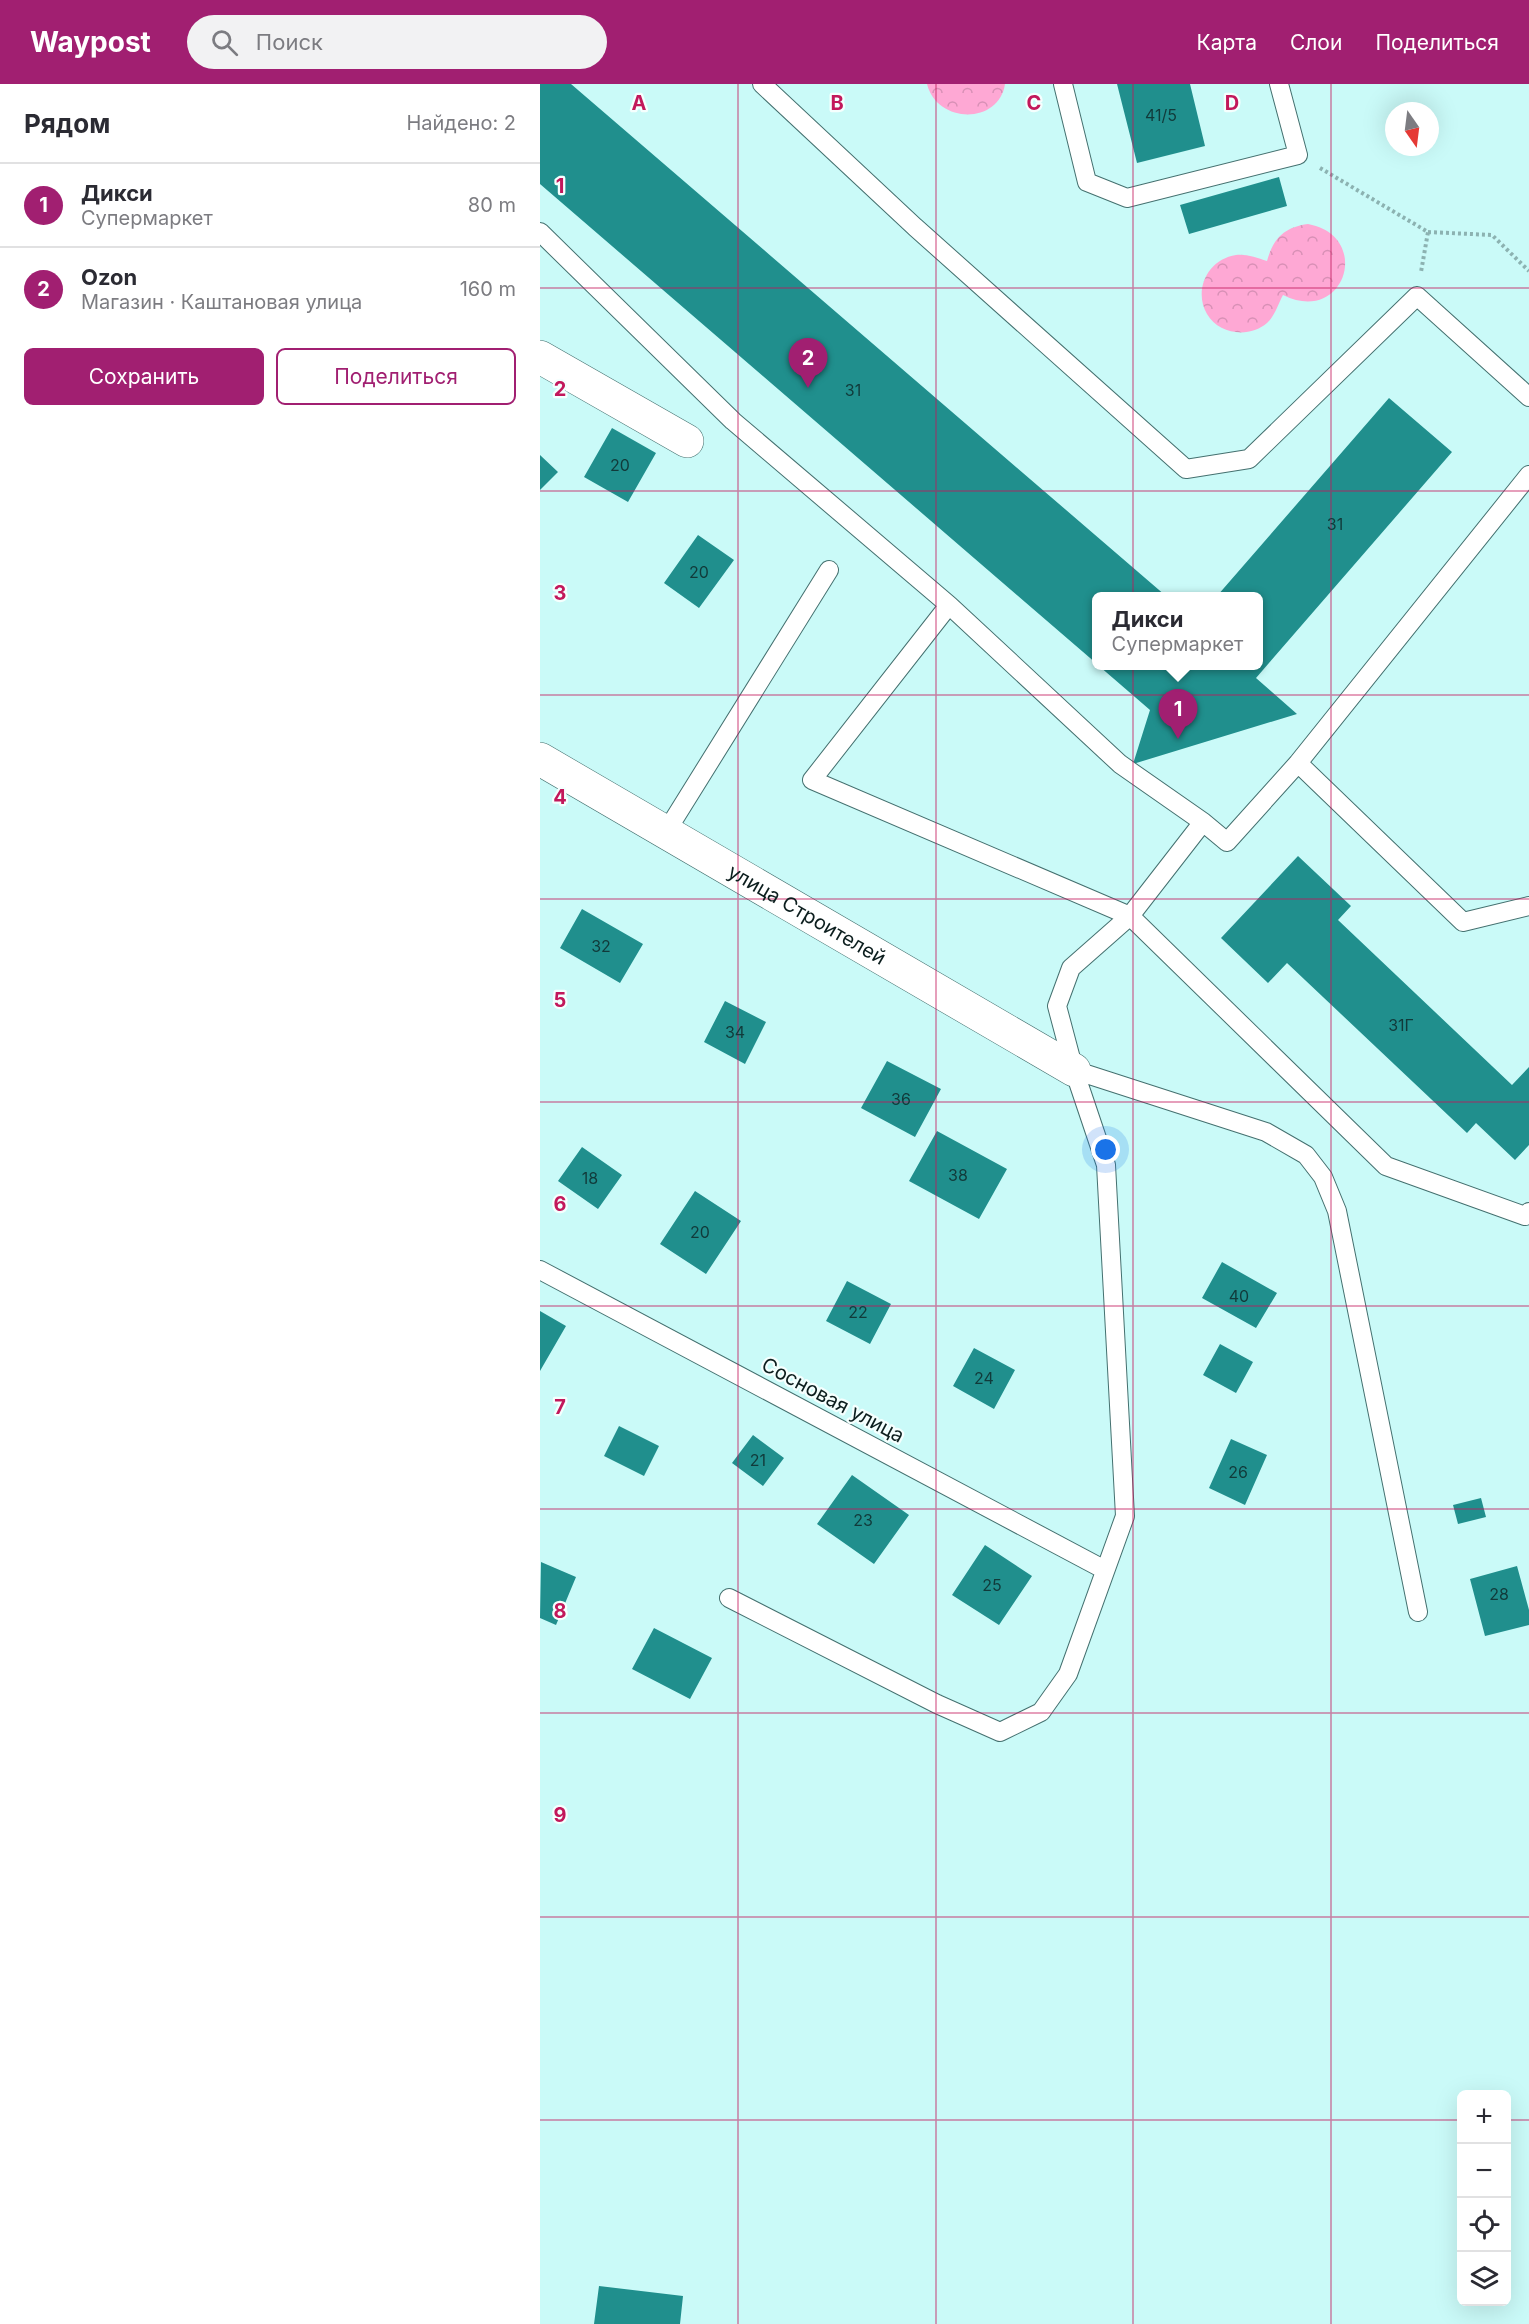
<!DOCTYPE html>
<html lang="ru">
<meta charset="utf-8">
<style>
:root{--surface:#fff;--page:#f2f2f3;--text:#2b2b33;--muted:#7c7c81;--line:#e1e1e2;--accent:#a11f71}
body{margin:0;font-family:Inter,sans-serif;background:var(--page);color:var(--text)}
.controls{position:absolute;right:18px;bottom:18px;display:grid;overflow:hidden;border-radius:9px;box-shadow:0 6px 24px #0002}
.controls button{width:54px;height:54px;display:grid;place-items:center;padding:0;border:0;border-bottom:2px solid var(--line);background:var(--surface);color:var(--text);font:30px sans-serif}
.compass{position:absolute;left:845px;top:18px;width:54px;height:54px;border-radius:50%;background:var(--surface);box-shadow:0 6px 24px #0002;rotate:166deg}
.you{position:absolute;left:566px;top:1066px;width:21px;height:21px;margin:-15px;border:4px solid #fff;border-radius:50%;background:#1a73e8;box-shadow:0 0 0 9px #1a73e833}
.badge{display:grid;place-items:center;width:39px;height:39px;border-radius:50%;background:var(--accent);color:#fff;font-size:20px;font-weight:700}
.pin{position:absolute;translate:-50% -50px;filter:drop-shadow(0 2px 3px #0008)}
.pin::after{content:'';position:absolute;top:32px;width:21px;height:18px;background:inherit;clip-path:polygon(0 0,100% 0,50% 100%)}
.popup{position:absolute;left:552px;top:508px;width:171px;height:78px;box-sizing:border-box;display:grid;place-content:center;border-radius:9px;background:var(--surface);filter:drop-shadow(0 2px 4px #0005);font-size:20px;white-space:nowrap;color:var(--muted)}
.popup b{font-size:22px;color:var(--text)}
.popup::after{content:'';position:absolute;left:50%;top:100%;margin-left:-12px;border:12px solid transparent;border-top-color:var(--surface)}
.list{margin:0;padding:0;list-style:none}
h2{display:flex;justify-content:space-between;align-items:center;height:78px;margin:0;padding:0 24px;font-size:26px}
h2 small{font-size:20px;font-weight:400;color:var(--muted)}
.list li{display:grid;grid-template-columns:39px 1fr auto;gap:18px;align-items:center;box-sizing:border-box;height:84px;padding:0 24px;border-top:2px solid var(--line)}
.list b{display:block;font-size:22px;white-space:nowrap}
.list p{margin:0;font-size:20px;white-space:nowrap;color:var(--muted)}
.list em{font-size:20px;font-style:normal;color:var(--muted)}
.actions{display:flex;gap:12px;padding:18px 24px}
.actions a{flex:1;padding:14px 0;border:2px solid var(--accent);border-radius:9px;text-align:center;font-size:21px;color:var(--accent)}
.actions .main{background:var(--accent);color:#fff}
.icon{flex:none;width:33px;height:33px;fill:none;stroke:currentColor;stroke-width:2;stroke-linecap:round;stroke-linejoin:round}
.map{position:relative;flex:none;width:989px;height:2240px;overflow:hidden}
header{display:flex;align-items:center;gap:36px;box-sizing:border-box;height:84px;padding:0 30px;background:var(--accent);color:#fff}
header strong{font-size:28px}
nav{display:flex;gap:33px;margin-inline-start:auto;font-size:21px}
.search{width:420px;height:54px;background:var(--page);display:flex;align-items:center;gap:15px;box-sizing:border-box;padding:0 21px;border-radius:33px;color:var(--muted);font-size:22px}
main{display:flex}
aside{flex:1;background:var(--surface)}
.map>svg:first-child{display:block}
</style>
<header>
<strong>Waypost</strong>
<div class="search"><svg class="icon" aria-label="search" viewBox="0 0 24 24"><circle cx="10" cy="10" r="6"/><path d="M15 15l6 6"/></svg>Поиск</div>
<nav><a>Карта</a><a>Слои</a><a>Поделиться</a></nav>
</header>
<main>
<aside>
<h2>Рядом<small>Найдено: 2</small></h2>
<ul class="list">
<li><span class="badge">1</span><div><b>Дикси</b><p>Супермаркет</p></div><em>80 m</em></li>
<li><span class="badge">2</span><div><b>Ozon</b><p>Магазин · Каштановая улица</p></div><em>160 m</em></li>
</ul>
<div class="actions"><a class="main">Сохранить</a><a>Поделиться</a></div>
</aside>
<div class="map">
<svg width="989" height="2240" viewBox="0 0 989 2240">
<defs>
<pattern id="park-crowns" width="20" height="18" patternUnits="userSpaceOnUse" patternTransform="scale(1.5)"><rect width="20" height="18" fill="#fea8d4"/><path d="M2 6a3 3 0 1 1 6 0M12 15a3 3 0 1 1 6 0" fill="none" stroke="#d890b6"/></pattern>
</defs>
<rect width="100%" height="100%" fill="#cafaf8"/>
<path fill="url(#park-crowns)" d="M387 0H465C459 41 397 40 387 0Z
M768 140C833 152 805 242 743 211 738 220 735 232 727 239 710 254 679 251 667 230 653 206 668 175 696 171 707 170 717 174 727 177 733 155 744 143 768 140Z"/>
<path fill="#208f8d" d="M0 0H31L626 512H557V580L0 100Z
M577 0H650L665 62 597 79Z
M739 93 747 122 649 150 640 121Z
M849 314 912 368 716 594 757 630 593 680 610 626 559 582H719V512H677Z
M72 344 116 369 88 418 44 393Z
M0 371 18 388 0 406Z
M158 451 194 476 159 524 124 499Z
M758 772 811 822 798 836 972 1001 989 983V1061L975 1076 936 1039 927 1049 747 879 728 899 681 854Z
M42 825 103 860 80 899 20 864Z
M185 917 226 938 205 980 164 958Z
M347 977 401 1005 375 1053 321 1024Z
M397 1047 467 1085 439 1135 369 1097Z
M42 1063 82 1091 58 1125 18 1097Z
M155 1107 201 1137 166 1190 120 1160Z
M682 1178 737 1209 716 1244 662 1214Z
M307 1197 351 1220 330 1260 286 1237Z
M0 1227 26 1242 0 1287Z
M680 1260 713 1278 696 1309 663 1291Z
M434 1264 475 1286 454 1325 413 1302Z
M79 1342 119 1362 104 1392 64 1372Z
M213 1351 244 1374 223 1402 192 1379Z
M691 1355 727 1371 705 1421 669 1404Z
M312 1391 369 1431 334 1480 277 1440Z
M941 1414 946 1433 918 1440 913 1421Z
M445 1461 492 1492 459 1541 412 1511Z
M1 1478 36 1493 16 1541 0 1534Z
M977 1482 989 1526V1541L945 1552 930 1495Z
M114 1544 172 1574 150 1615 92 1585Z
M59 2202 143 2212 140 2240H54Z"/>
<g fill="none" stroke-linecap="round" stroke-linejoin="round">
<defs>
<path id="lane" d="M222 0 375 143 646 385 709 375 877 212 989 313
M523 0 547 98 587 114 758 71 739 0
M0 148 193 337 409 521 580 680 663 738 687 758 758 679 989 391
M758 679 923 838 989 822
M663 738 590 832 846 1082 985 1132 989 1128
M126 748 289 486
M534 986 726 1048 766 1071 783 1093 797 1127 878 1528
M0 1186 565 1486
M189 1514 397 1620 460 1648 501 1628 528 1590 585 1432 566 1081 534 986 517 922 531 884 590 832 272 696 409 521"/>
<g id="street">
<path d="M0 273 147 357"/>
<path id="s1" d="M0 675 534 986"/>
</g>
</defs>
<use href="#lane" stroke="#44706f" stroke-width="20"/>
<use href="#street" stroke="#44706f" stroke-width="34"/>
<path stroke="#8cb2b1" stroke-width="4" stroke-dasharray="3 3" stroke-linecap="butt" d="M780 84 888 148 881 188
M888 148 952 151 989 187"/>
<use href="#lane" stroke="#fff" stroke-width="18"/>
<use href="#street" stroke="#fff" stroke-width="33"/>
</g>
<path fill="none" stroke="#c2185b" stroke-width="1.5" stroke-opacity="0.55" d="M198 0V2240M396 0V2240M593 0V2240M791 0V2240M0 204H989M0 407H989M0 611H989M0 815H989M0 1018H989M0 1222H989M0 1425H989M0 1629H989M0 1833H989M0 2036H922M966 2036H989"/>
<g text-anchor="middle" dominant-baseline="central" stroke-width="4.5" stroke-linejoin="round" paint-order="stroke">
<g font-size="16" fill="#113a3a">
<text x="621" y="31">41/5</text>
<text x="313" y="306">31</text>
<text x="80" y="381">20</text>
<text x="795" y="440">31</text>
<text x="159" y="488">20</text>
<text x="61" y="862">32</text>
<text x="861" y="941">31Г</text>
<text x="195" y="948">34</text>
<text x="361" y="1015">36</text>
<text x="418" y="1091">38</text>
<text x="50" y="1094">18</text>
<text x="160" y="1148">20</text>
<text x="699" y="1212">40</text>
<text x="318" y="1228">22</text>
<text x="444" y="1294">24</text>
<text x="218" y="1376">21</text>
<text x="698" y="1388">26</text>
<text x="323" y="1436">23</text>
<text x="452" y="1501">25</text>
<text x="959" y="1510">28</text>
</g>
<g font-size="20" fill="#0c1e1e" stroke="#f5fffe">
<text stroke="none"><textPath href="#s1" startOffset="309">улица Строителей</textPath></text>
<text transform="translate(293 1316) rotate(28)">Сосновая улица</text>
</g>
</g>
<g font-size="20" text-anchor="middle" font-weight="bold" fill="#c2185b" stroke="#f5fffe" stroke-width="4.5" stroke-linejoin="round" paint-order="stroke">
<text x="99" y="26">A</text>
<text x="297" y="26">B</text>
<text x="494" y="26">C</text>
<text x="692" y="26">D</text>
<text x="20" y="109">1</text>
<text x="20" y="312">2</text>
<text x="20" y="516">3</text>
<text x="20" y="720">4</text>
<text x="20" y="923">5</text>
<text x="20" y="1127">6</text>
<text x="20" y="1330">7</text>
<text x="20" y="1534">8</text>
<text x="20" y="1738">9</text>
</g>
</svg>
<div class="controls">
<button>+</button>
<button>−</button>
<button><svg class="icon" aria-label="locate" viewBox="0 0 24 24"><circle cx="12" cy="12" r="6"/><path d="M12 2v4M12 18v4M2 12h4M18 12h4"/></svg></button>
<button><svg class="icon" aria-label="layers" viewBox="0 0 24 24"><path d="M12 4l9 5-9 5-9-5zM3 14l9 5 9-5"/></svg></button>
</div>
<svg class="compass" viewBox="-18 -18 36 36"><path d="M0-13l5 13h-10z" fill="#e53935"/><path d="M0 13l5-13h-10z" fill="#7c7c81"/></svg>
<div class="you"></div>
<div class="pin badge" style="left:638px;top:655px">1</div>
<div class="popup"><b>Дикси</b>Супермаркет</div>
<div class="pin badge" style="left:268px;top:304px">2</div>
</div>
</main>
